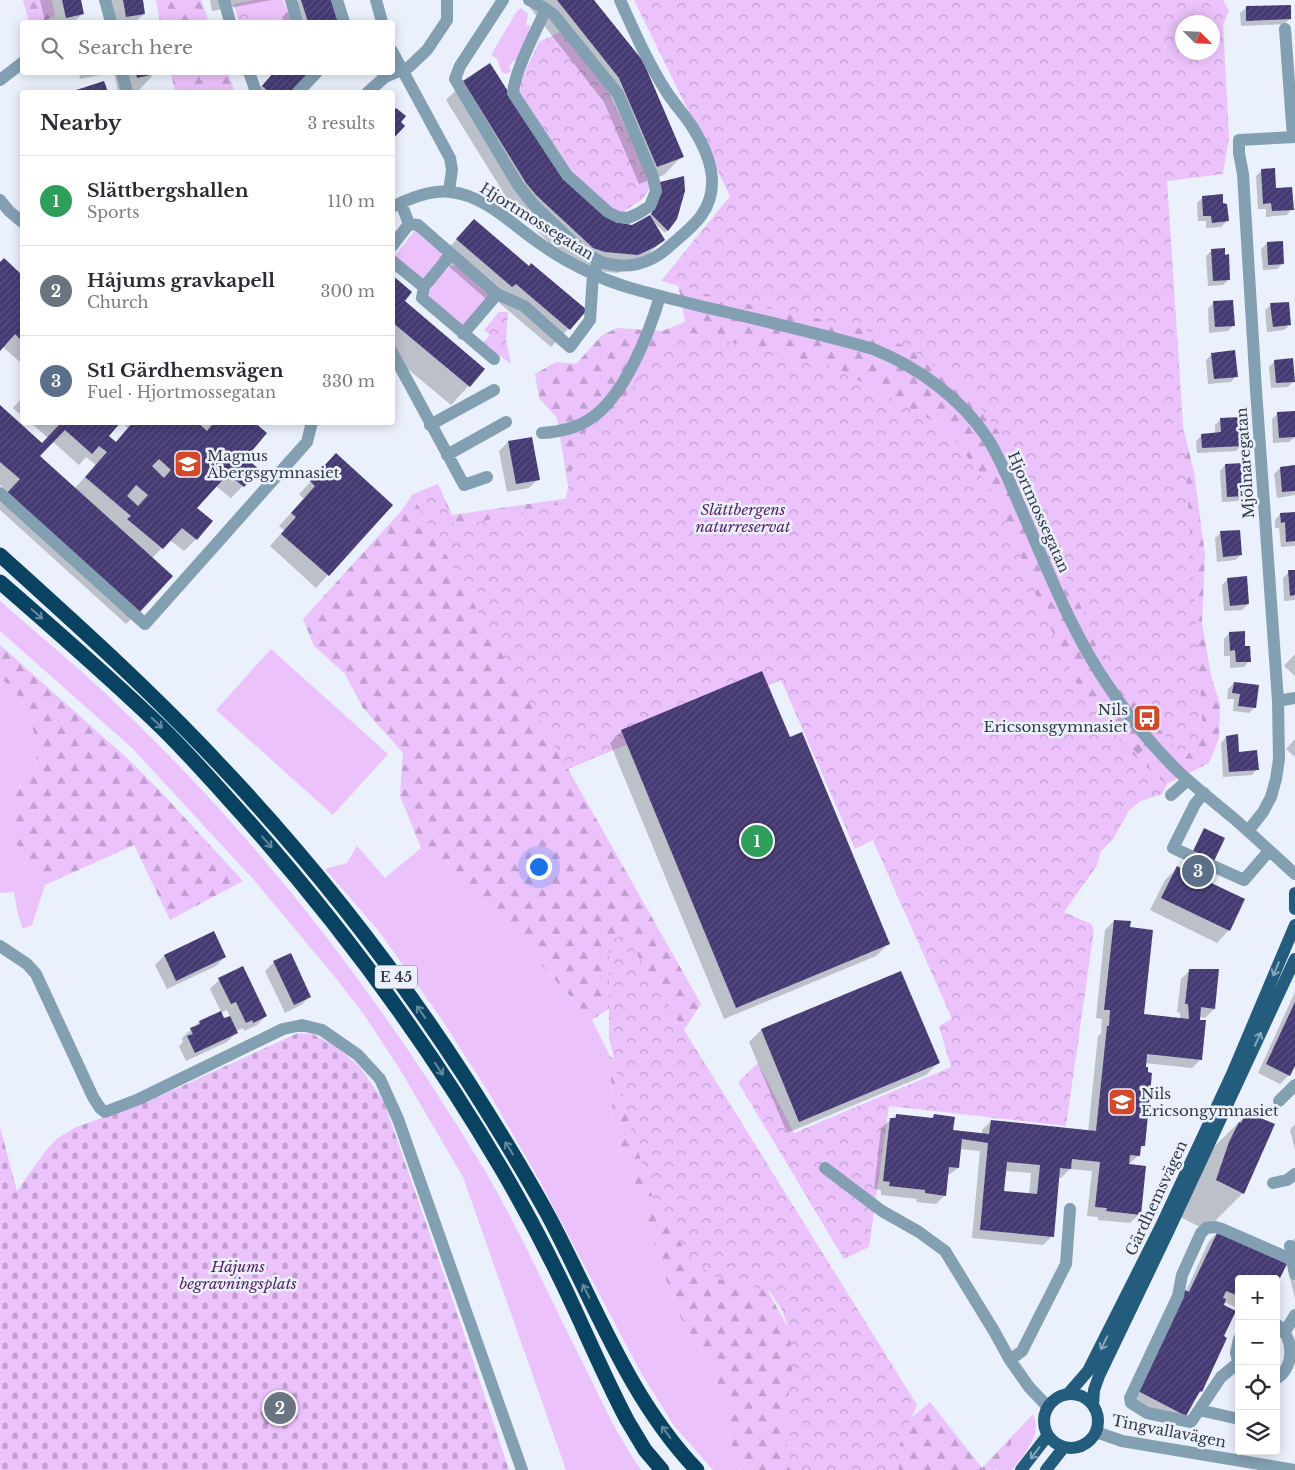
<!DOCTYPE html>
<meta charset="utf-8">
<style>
:root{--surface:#fff;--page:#f7f7f7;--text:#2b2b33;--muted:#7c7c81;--line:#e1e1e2;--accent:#2563eb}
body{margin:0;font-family:"Libre Baskerville",serif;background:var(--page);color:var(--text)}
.controls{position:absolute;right:15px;bottom:15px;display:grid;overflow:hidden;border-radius:5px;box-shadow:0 2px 12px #0003}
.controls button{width:45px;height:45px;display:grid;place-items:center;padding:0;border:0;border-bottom:1px solid var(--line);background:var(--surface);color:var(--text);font:25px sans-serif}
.compass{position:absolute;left:1175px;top:15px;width:45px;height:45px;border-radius:50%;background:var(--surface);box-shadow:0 2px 12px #0003;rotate:114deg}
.you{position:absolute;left:538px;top:866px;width:18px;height:18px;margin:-12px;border:4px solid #fff;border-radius:50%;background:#1a73e8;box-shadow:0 0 0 8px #1a73e833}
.badge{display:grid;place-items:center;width:32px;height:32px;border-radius:50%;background:var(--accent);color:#fff;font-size:16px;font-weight:700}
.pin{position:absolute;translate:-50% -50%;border:2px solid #fff;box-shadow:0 1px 5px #0006}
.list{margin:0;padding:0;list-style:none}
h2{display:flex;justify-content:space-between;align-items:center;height:65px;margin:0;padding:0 20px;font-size:21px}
h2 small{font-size:16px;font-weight:400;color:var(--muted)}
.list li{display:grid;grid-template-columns:32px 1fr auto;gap:15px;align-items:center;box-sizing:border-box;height:90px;padding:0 20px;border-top:1px solid var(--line)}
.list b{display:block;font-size:19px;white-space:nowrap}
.list p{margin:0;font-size:16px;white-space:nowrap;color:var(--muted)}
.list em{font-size:16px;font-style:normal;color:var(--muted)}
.icon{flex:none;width:28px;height:28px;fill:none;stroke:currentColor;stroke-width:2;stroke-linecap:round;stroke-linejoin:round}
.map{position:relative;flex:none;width:1295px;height:1470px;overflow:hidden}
.search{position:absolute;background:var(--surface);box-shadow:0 2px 12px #0003;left:20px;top:20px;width:375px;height:55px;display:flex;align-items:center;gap:12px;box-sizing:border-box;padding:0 18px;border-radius:5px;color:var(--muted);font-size:19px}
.panel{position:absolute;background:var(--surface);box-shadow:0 2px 12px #0003;left:20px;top:90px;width:375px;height:335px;border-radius:5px}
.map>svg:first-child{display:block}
</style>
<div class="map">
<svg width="1295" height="1470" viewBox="0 0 1295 1470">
<defs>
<pattern id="forest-firs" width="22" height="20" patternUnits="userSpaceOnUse" patternTransform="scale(1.25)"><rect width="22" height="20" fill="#ecc2fc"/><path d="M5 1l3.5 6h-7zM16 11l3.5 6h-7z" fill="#c09fce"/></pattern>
<pattern id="cemetery-stones" width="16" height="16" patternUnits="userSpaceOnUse" patternTransform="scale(1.25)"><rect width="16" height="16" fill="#ecc2fc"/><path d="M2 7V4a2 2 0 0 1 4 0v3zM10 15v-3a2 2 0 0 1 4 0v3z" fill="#c09fce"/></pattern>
<pattern id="park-crowns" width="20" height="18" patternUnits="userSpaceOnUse" patternTransform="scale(1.25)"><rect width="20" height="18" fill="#ecc2fc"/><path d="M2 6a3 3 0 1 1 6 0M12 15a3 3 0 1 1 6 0" fill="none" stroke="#c09fce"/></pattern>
<pattern id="building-hatch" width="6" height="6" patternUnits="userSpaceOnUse" patternTransform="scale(1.25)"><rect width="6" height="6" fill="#453a73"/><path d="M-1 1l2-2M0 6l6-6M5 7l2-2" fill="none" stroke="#584f80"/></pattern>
</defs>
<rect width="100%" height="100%" fill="#eaf0fc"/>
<path fill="#ecc2fc" d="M254 0H283L291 22H239L234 4Z
M521 8 528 14 526 25H530L527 43 519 60 513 61 509 68 512 71 505 74 502 72 497 59 491 55 517 11Z
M415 230 445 255 426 278H423L398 260 395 256Z
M451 266H458L488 294V299L465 325 455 322 430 297 429 292C435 282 442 272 451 266Z
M0 601C42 638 87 674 127 714 266 847 385 1004 484 1169 522 1234 552 1303 586 1369 602 1403 620 1440 641 1470H566L463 1177 399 1068 365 1016 335 977 254 880 132 748 0 631Z
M271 649 388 754 333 815 216 710Z
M0 678C24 694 38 729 36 758 35 761 36 767 35 770 32 776 23 782 18 787L20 864 45 885 32 925 23 929 18 915 14 892 0 893Z
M357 846 385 878 421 848 433 859 450 879 480 901 507 928 592 1020 610 1056 613 1122 623 1158 636 1185 669 1288 684 1326 706 1355 724 1402 735 1463 742 1470H713L675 1427 641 1373 537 1176 489 1093 440 1017 378 930 325 869 347 863Z
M1033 1414C1043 1435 1024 1454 1012 1470H996L1018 1430Z"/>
<path fill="url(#forest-firs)" d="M23 0H52L55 16 41 22H29Z
M156 0H201L209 22H160Z
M1182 22V52L1164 145 1165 354 1194 472 1205 555 1202 623 1211 676 1220 704 1219 738 1209 763 1167 784 1162 794 1140 801 1129 810 1113 839 1101 851 1096 867 1071 826 906 915 873 840 781 680 568 769 701 1004 684 1030 635 991 592 1020 507 928 480 901 450 879 433 859 421 848 400 796 403 753 363 708 345 674 314 646 303 619 402 510 412 495 438 484 452 515 570 498 557 418 539 398 535 374 556 362 576 364 601 336 617 328 662 331 685 322 677 278Z
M171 73H228L235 92H175Z
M0 645 128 759 160 791 243 881 170 920 134 845 45 885 20 864C18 846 12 819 13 802 13 788 27 781 34 771 36 768 35 763 36 759 38 730 25 695 0 678Z
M610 1056 633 1079 739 1240 804 1356 805 1470H742L735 1463 724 1402 706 1355 684 1326 669 1288 636 1185 623 1158 613 1122Z
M930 1402 982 1468 1018 1430 1000 1465 995 1470H828L883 1442Z"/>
<path fill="url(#cemetery-stones)" d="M298 1033 312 1034 334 1045 360 1067 384 1102 461 1324 509 1470H0V1127L17 1191 47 1149 58 1138 74 1128 149 1101Z"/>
<path fill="url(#park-crowns)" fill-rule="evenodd" d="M634 0H1223L1229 11 1223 25 1229 137 1223 174 1167 181 1203 730 1184 761 1106 659 1062 567 1026 480 998 431 966 388 921 356 889 338 849 325 728 300 661 281 730 196ZM1182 22H1212V52H1182Z
M250 1 253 18 267 22H239L234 4Z
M560 32 606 87 645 169 650 187 643 199 624 211 616 212 610 208 572 171 517 89 539 42Z
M499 312H508L506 340 511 364 483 343 490 335 484 330Z
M676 329 832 366 946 428 999 500 1040 605 1080 690 1127 749 1166 784 1162 794 1140 801 1129 810 1113 839 1101 851 1096 867 1064 912 1091 924 1094 930 1066 1126 889 1106 869 1247 844 1259 738 1082 758 1063 794 1133 951 1067 939 1026 952 1019 873 840 855 849 781 680 567 769 412 495 438 484 455 527 565 503 575 453 586 431 621 402Z
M625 935 917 1405 900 1444 899 1470H791L789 1468 785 1419 792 1370 790 1333 782 1310 770 1292 747 1284 719 1279 695 1264 655 1205 628 1119 609 1037V941Z"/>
<path fill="#0003" fill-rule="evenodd" d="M40 0H79L82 14 74 22H45Z
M102 0H142L144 14 135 22H106Z
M210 0H272L212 11Z
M299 0H329L337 22H284L282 17Z
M524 0H592L682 156 664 175 639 184 604 102Z
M1246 8 1290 19 1284 24 1241 26 1240 13Z
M79 72H102L100 75 80 79Z
M114 72H155V73L137 92H118Z
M274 72 294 92H256Z
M103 82 106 92H73Z
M464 82 551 162 604 216 632 226 649 217 653 211 676 218 665 233 653 221 663 239 645 258 635 265 618 273 586 270 567 260 513 208 446 100Z
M1262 170 1275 189 1292 209 1287 215 1266 217V209H1258L1256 176Z
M1203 197 1222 204 1227 221 1221 227 1206 228V221H1198L1197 203Z
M474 221 528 267 585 311 551 347 497 301 493 305 439 258Z
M1267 243 1283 263 1277 269 1263 270 1261 249Z
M1212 250 1229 279 1223 285 1208 286 1206 256Z
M4 259 22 277V364L2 346 0 349V263Z
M392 277 403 301 484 369 451 405 392 356Z
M1214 303 1233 326 1228 331 1209 333 1208 308Z
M1271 305 1290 325 1284 330 1267 332 1265 310Z
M1212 354 1236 376 1231 382 1208 384 1206 360Z
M1275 361 1294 381 1288 387 1271 388 1269 367Z
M22 398V416L13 408Z
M0 408 42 445 48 438 30 422H119L107 436 115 443 128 428 122 422H252L244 458 243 486 231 498 216 486 196 509V539L184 551 170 540 151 559 138 612 126 624 0 510V501L8 492 0 485ZM52 441 79 465 86 457 96 465 74 489 38 456Z
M1278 413 1295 437 1289 442 1273 443 1272 419Z
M1221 419 1242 445 1236 451 1197 453 1196 441 1202 435 1215 434V425Z
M508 442 538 479 529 488 507 492 499 451Z
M1225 465 1244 495 1238 501 1222 502 1220 471Z
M1295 466V495L1277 498 1274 474 1280 468Z
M324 467 391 505 316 588 270 546 284 530 279 526 304 499 299 494Z
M1295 513V546L1281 547 1279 528H1275V520L1280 514Z
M1221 533 1241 555 1235 560 1217 562 1215 538Z
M1295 571V600L1284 601 1283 578 1289 572Z
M1228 579 1248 604 1242 610 1224 611 1222 585Z
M1229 633 1249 661 1244 667 1230 668V656H1224V639Z
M1295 654V676L1284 666Z
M1234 683 1255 707 1249 713 1233 711 1234 699H1227L1228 689Z
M622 731 789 739 888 944 876 956 724 1019 610 743Z
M1226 737 1238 753 1257 769 1252 775 1223 777 1221 743Z
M1295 739V757L1286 749Z
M1138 744 1143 750 1138 754 1133 749Z
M1177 868 1204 879 1229 930 1217 943 1150 910 1165 880Z
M1114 921 1143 1015 1180 1019V1013L1177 1012 1181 979 1190 970 1214 1009 1205 1018 1199 1017 1201 1059 1192 1068 1145 1063 1143 1146 1139 1150V1155L1128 1165 1139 1214 1130 1223 1098 1220V1217L1087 1216 1092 1171 1070 1169 1061 1178H1058L1052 1236 1043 1245 972 1238 980 1151 960 1149 958 1168 947 1176 945 1195 936 1204 916 1202 917 1199 881 1195V1190L874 1189 881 1128 896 1115 931 1119 934 1116 952 1131 982 1135V1130L991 1121 1088 1132 1098 1036 1101 1034 1102 1019 1096 1018 1105 930ZM1005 1171 1031 1173 1029 1195 1003 1192Z
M213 933 225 957 216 966 167 989 155 965 164 956Z
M274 962 310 996 301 1005 285 1013 265 971Z
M219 980 266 1016 257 1025 244 1031 243 1028 236 1031V1033L227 1042 186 1061 179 1046 183 1042 182 1038 199 1022 221 1012 210 989ZM227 1010 230 1017 223 1020 220 1013Z
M1295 992V1063L1289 1075 1280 1084 1258 1073Z
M761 1030 938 1063 926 1075 787 1133 749 1042Z
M1247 1114 1273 1125 1243 1193 1206 1230 1180 1217 1210 1151Z
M1295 1124V1150L1290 1130Z
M1218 1232 1276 1279H1239V1309L1224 1302 1222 1337 1201 1391 1176 1424 1130 1401 1186 1291 1209 1241Z
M1295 1238V1298L1284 1255 1286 1247Z
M266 1407 293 1409 287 1415 266 1425 260 1413Z"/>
<path fill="url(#building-hatch)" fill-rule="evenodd" d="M62 0H81L84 14 66 18Z
M123 0H143L145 14 126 17Z
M301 0H331L338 22H308Z
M557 0H594L643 61 684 157 657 167 619 78Z
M1291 5V19L1246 21V6Z
M490 63 552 161 616 222 632 225 650 215 665 240 655 247 638 255 605 252 593 248 536 195 526 183 463 81Z
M136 72H159V73L137 78Z
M274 72H314L295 92H269L262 86Z
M104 81 108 92H70Z
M396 108 406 116 401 122 405 126 392 140V112Z
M1275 168 1276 188 1292 187 1294 210 1272 211 1271 203 1263 204 1261 169Z
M684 176 685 191 677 219 668 231 651 214 655 207 660 182Z
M1223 194V203L1227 204 1229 221 1212 223 1211 216H1203L1202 196Z
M474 219 529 266 531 263 587 310 570 330 516 284 512 287 456 239Z
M1283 241 1284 264 1268 265 1267 242Z
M1225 248V255L1229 254 1230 280 1213 281 1211 249Z
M4 258 22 275V341L15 334 0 351V262Z
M392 275 412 292 405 301 485 369 470 387 392 322V313L395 310 392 308Z
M1233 300 1235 326 1215 327 1213 301Z
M1289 302 1291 325 1273 327 1270 303Z
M1235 350 1238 377 1214 379 1211 353Z
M1293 358 1295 382 1276 383 1274 360Z
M0 405 42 443 59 425 56 422H121L109 436 116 442 133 422H197L207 431 214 422H254L267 433 246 458 260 470 244 487 228 474 197 508 213 521 197 540 182 528 163 549 127 519 131 516 85 477 107 452 99 446 92 454 65 430 40 456 173 576 139 613 7 493 20 479 0 462ZM159 459 171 470 164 478 152 466ZM136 485 148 495 138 506 127 496Z
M1295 411V437L1279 438 1277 412Z
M1241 417 1243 446 1202 448 1201 434 1221 432 1220 418Z
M532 437 540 480 516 484 508 441Z
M336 453 393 505 329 576 281 534 296 517 291 513 315 486 310 481Z
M1243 463 1245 496 1227 497 1225 464Z
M1295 465V491L1282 492 1280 467Z
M1295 512V541L1286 542 1285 522 1281 523 1280 513Z
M1240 530 1242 555 1223 557 1220 531Z
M1288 570H1295V595L1290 596Z
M1247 576 1249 604 1230 606 1227 578Z
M1245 631V646H1250L1251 662H1236L1235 650 1230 651 1229 632Z
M762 671 790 737 802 732 890 944 736 1008 621 730Z
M1234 682 1259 685 1256 708 1238 706 1240 694 1232 693Z
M1238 734 1239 752 1257 750 1259 770 1229 772 1226 736Z
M1204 828 1225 838 1205 880 1245 899 1230 931 1161 898 1177 866 1184 870Z
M1114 920 1131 921 1130 927 1153 930 1144 1014 1189 1019 1188 1004H1185L1189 969H1219L1215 1009 1201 1007 1200 1020H1206L1202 1060 1147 1054 1146 1067H1148V1072L1152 1073 1145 1146H1141L1140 1156 1130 1155 1129 1164 1146 1166 1141 1215 1106 1211 1107 1208 1095 1207 1100 1162 1072 1159 1071 1169 1060 1168 1054 1237 980 1230 988 1143 962 1139 959 1168 949 1167 946 1196 925 1193V1190L889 1186 890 1182 883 1181 890 1118H896V1114L933 1118 934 1114 955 1117 953 1130 989 1134 991 1120 1096 1131 1107 1026H1109L1110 1010H1104ZM1007 1162 1040 1165 1037 1194 1004 1191Z
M214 931 226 957 176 981 164 955Z
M291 953 311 997 294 1005 273 961Z
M243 966 267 1016 253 1023 252 1020 246 1023 236 1002 231 1004 218 978Z
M901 971 940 1063 799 1122 761 1029Z
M1295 1002V1066L1290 1076 1266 1064Z
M221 1011 224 1018 230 1016 238 1033 195 1053 187 1036 193 1034 190 1028 200 1024 199 1021Z
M1246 1112 1275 1124 1244 1194 1216 1180 1229 1142 1239 1122 1241 1123Z
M1218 1231 1287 1264 1276 1286V1279H1239V1296L1226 1291 1223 1298 1226 1299 1224 1305 1236 1311 1224 1336 1227 1338 1202 1392 1200 1391 1186 1416 1138 1391 1185 1290 1189 1292Z
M288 1396 294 1409 272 1420 265 1406Z"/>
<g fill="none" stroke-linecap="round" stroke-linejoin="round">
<path stroke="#839fb2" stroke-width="12" d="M105 0 111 22
M224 0 230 22
M291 0 297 22
M337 0 344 22
M376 0 382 22
M503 0 460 66 455 79 518 185 533 204 583 252 599 261
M529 0 546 9 554 15 618 94 653 177 656 191 650 206 639 213 628 218 618 217 608 212 567 175 513 93C515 70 536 31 546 9
M1285 29 1293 137
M392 51 450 158 452 170 449 191
M122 72 127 92
M249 72 256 92
M0 80 22 63
M298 92 317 72
M368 92 385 77 409 67 427 50 447 20V0
M0 200 9 211 22 222
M392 207C408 199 432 189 451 192 487 196 513 226 542 245 557 256 574 265 591 273 624 289 661 296 696 305 755 319 815 332 873 349 918 367 961 398 988 439 1003 463 1013 491 1025 518 1050 575 1073 635 1109 687 1129 717 1153 747 1179 772 1195 787 1213 801 1231 816 1253 835 1274 855 1295 874
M409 224 418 225 497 294 524 306 570 347 590 320 593 274 599 261C626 271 651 264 671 245 681 236 693 227 701 216 722 187 710 155 693 128 685 115 674 104 666 91 648 63 634 31 620 0
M392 246 409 224 401 203
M392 261 424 287 422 298 494 359
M424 287 451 254
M463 334 497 294
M392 352 464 485 487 477
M430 425 494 390
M542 433C558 432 577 428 590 419 624 397 649 334 660 296
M447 455 506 422
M0 493 145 624 307 442 312 422
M1278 701 1295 698
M1204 793 1195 804 1173 848 1244 880 1269 851
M1171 795 1188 780
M1248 831 1263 812 1271 797 1276 779 1279 759 1278 701 1256 390 1243 174 1239 153V140L1295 137
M0 946 27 964 36 974 93 1097 100 1108 105 1112 139 1099 283 1029 302 1025 322 1030 358 1055 380 1079 398 1119 522 1470
M1279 1101 1295 1085
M825 1168 882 1211 919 1232 945 1251 994 1331 1010 1360 1029 1387 1048 1407
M1273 1183 1287 1180 1295 1174
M1290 1246 1295 1274
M1276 1324C1295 1337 1295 1367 1276 1379
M1286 1330 1295 1315
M1239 1339 1236 1353 1239 1365
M1010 1360 1022 1351 1066 1264 1070 1209
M1238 1363 1221 1377 1191 1422 1147 1413 1131 1403 1130 1398 1178 1296 1182 1275 1201 1233 1206 1228 1215 1227 1222 1229 1293 1260
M1199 1410 1239 1419
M1096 1432 1122 1441 1295 1470"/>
<path stroke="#235c7d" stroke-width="12" d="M1295 893V909
M1068 1394 1088 1371 1161 1226 1232 1074 1295 925
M1044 1421a27 27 0 1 1 54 0a27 27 0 1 1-54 0Z
M1093 1405 1094 1390 1099 1376 1169 1230 1295 959
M1021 1470 1048 1435
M1046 1470 1064 1447"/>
<path stroke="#094361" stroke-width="15" d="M0 555C75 623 150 690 219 764 311 861 394 967 467 1080 495 1124 523 1169 548 1215 594 1301 628 1398 697 1470
M0 582C53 628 107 675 158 724 187 752 214 783 241 813 339 923 427 1042 501 1168 528 1214 553 1262 575 1310 592 1347 608 1384 627 1420L645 1450 662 1470"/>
</g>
<defs><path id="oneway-shaft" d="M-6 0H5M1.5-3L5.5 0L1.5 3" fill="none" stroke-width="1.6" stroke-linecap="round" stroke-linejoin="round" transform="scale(1.25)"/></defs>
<g stroke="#63889f">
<use href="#oneway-shaft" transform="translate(37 614) rotate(41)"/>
<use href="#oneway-shaft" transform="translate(157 723) rotate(44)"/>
<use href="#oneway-shaft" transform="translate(267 842) rotate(49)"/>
<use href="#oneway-shaft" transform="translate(421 1012) rotate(-125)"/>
<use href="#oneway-shaft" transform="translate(439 1069) rotate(56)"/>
<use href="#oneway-shaft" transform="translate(509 1148) rotate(-122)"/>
<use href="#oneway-shaft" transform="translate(586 1291) rotate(-117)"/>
<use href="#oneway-shaft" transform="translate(666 1432) rotate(-126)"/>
</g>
<g stroke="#86a6bc">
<use href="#oneway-shaft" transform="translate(1276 969) rotate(113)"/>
<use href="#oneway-shaft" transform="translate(1258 1039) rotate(-65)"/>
<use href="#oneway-shaft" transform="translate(1104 1343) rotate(116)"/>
<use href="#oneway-shaft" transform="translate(1035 1453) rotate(127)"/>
</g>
<defs>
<symbol id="school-square" viewBox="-11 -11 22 22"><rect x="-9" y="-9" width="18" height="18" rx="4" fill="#d3492a" stroke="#eaf0fc"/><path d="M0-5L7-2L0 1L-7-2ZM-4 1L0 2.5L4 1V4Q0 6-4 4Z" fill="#fff"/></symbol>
<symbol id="bus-square" viewBox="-11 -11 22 22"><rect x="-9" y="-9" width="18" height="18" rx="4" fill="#d3492a" stroke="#eaf0fc"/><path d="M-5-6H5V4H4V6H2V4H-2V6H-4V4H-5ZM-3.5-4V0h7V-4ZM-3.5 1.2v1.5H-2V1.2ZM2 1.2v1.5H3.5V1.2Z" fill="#fff"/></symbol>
</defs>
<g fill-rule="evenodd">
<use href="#school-square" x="172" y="448" width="32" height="32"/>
<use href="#bus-square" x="1131" y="702" width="32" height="32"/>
<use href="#school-square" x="1106" y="1086" width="32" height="32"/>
</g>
<g text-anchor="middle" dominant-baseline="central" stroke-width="5" stroke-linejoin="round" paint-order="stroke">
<rect fill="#eaf0fc" stroke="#6b717d" stroke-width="1" x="375" y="965.5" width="42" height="23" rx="4"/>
<g font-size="14" font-weight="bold" fill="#353b46">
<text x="396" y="977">E 45</text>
</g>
<g font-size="15" fill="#353b46" stroke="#eaf0fc">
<text transform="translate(537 221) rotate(32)">Hjortmossegatan</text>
<text transform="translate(1245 463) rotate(-94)">Mjölnaregatan</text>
<text transform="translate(1039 512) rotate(66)">Hjortmossegatan</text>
<text transform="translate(1156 1198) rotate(-65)">Gärdhemsvägen</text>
<text transform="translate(1169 1431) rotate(11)">Tingvallavägen</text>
</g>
<g font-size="15" fill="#353b46" stroke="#eaf0fc" text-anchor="start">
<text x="207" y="455">Magnus<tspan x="207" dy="17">Åbergsgymnasiet</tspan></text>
<text x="1128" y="709" text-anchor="end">Nils<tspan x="1128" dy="17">Ericsonsgymnasiet</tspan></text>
<text x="1141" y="1093">Nils<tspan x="1141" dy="17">Ericsongymnasiet</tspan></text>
</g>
<g font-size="15" font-style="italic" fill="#531f65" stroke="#eaf0fc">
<text x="743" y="509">Slättbergens<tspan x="743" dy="17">naturreservat</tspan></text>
<text x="238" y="1266">Håjums<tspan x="238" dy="17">begravningsplats</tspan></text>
</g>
</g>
</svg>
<div class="controls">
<button>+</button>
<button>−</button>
<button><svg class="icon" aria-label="locate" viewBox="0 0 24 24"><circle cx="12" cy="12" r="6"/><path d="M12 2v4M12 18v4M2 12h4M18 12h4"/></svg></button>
<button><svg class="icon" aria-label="layers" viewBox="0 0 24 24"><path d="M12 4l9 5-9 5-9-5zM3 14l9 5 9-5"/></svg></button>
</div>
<svg class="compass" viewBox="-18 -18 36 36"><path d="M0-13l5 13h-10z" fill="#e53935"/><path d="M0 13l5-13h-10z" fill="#7c7c81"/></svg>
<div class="you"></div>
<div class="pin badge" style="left:757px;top:841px;background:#2e9e5b">1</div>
<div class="pin badge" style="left:280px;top:1408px;background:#6b7280">2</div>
<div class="pin badge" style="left:1198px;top:871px;background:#5c6f8a">3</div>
<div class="search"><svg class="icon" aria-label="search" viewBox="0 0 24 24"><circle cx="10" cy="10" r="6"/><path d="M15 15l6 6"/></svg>Search here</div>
<section class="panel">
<h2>Nearby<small>3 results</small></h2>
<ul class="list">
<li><span class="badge" style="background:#2e9e5b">1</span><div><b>Slättbergshallen</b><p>Sports</p></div><em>110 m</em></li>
<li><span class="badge" style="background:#6b7280">2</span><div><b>Håjums gravkapell</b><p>Church</p></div><em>300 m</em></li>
<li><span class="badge" style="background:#5c6f8a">3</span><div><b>St1 Gärdhemsvägen</b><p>Fuel · Hjortmossegatan</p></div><em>330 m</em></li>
</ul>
</section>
</div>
